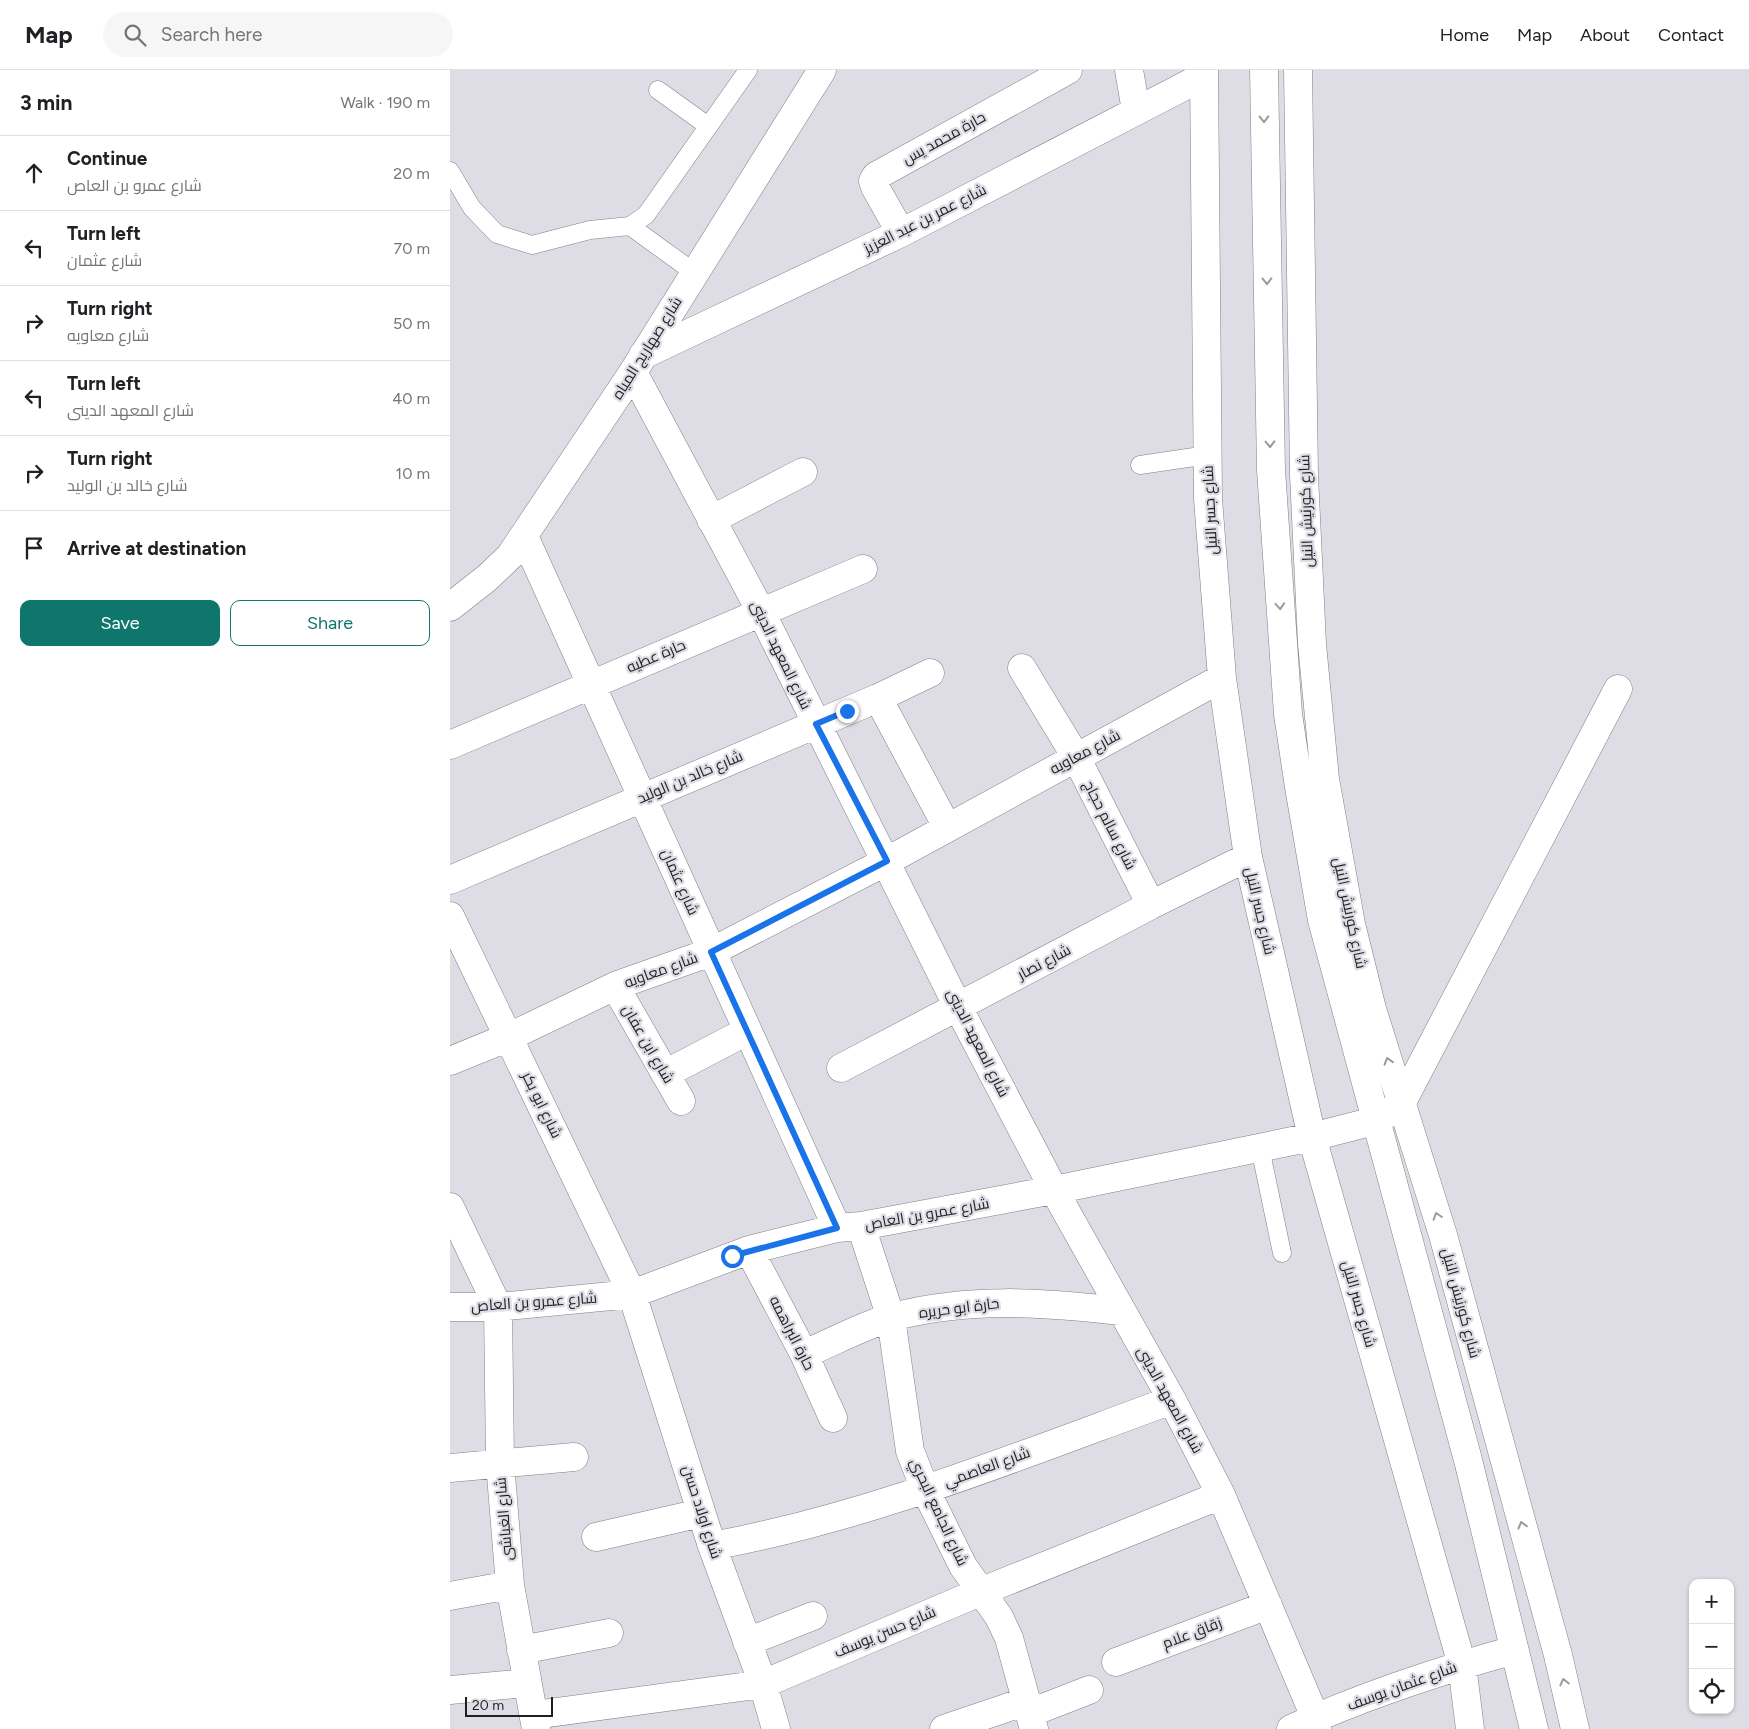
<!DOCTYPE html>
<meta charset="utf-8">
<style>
:root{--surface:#fff;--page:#f6f6f6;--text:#202124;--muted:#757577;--line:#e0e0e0;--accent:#0f766e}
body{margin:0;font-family:Figtree,Cairo,sans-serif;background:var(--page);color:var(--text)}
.controls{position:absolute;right:15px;bottom:15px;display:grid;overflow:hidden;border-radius:10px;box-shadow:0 1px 4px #0004}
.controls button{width:45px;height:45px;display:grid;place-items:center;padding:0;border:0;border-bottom:1px solid var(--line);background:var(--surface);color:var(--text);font:25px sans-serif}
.scale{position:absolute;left:15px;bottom:12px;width:88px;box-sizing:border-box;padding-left:5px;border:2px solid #1f1e21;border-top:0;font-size:14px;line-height:18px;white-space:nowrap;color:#1f1e21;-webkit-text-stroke:4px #dedde5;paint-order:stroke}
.stop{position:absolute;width:15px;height:15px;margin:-11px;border:4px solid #1a73e8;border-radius:50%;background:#fff}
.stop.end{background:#1a73e8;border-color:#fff;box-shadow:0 1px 5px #0008}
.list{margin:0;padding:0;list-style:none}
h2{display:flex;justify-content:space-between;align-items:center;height:65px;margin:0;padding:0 20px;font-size:21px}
h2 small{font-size:16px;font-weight:400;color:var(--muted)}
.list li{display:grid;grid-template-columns:32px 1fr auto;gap:15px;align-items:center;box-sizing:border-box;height:75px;padding:0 20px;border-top:1px solid var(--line)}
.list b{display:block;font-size:19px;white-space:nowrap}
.list p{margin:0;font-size:16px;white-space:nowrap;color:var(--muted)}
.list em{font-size:16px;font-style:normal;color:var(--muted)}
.actions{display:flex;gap:10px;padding:15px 20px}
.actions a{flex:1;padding:11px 0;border:1px solid var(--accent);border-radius:10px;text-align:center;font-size:18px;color:var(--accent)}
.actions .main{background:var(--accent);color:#fff}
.icon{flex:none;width:28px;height:28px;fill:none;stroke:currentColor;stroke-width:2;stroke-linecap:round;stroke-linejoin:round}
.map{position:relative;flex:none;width:1299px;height:1659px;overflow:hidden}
header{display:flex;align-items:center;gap:30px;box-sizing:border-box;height:70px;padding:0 25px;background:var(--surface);border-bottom:1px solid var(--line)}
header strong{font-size:24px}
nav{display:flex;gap:28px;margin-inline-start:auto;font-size:18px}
.search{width:350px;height:45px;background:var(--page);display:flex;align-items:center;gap:12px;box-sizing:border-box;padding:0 18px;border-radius:28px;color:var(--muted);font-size:19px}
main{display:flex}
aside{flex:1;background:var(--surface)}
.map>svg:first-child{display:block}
</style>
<header>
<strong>Map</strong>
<div class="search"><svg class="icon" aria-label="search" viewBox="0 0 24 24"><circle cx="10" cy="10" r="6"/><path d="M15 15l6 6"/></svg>Search here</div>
<nav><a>Home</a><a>Map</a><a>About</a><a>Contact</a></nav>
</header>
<main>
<aside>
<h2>3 min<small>Walk · 190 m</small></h2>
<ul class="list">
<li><svg class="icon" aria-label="ahead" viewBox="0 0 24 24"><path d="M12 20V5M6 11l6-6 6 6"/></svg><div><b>Continue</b><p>شارع عمرو بن العاص</p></div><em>20 m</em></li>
<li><svg class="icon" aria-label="left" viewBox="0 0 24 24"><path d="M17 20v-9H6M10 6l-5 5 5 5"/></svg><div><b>Turn left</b><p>شارع عثمان</p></div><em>70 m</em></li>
<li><svg class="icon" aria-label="right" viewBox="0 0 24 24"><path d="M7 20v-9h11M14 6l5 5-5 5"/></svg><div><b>Turn right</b><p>شارع معاويه</p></div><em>50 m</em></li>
<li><svg class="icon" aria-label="left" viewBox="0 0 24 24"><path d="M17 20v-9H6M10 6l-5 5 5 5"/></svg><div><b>Turn left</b><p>شارع المعهد الدينى</p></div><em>40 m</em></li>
<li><svg class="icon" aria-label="right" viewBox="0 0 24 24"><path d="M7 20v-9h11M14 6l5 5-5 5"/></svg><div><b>Turn right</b><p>شارع خالد بن الوليد</p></div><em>10 m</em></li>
<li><svg class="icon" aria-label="arrive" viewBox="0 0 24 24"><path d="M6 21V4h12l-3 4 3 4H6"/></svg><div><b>Arrive at destination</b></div></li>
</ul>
<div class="actions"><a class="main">Save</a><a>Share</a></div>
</aside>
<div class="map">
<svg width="1299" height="1659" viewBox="0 0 1299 1659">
<rect width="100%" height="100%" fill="#dedde5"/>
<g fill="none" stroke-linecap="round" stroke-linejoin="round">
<defs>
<path id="lane" d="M208 20 258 56
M0 101 22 138 47 164 82 175 140 160 180 156 196 145 298 0
M180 156 245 203
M690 395 758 385
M810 1078 832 1183"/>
<path id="street" d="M679 0 686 41
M754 0 758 429 772 608 798 787 862 1067 1012 1595 1020 1659
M451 163 425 117 423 111 426 106 618 0
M193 285 451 163 754 6
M183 302 311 542 508 937 604 1120 722 1330 771 1425 865 1647 867 1659
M261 450 353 402
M74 466 387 1158
M0 537 37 508 60 486 183 302 372 0
M572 598 626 687 701 835
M428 628 497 757
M0 675 413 499
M0 810 428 628 480 603
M0 846 182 1224 262 1476 313 1614 326 1659
M165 916 231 1031
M0 991 59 967 165 916 261 882 437 791 772 608
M391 998 701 835 798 787
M215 1004 297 961
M0 1137 48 1237 50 1393 60 1515 86 1659
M411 1156 441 1248 460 1381 475 1419 513 1496 549 1547 559 1568 584 1659
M299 1180 354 1284 383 1348
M0 1237H48L182 1224 299 1180 387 1158 411 1156 604 1120 862 1067 928 1050 951 1034 1168 619
M354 1284C383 1272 412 1256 442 1247 519 1227 593 1232 670 1241
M0 1398 124 1387
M146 1467 251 1443
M262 1476C420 1447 571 1385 722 1330
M0 1526 60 1515
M297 1572 363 1546
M71 1580 159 1563
M666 1592 818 1535
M0 1620 77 1613
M580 1643 639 1620
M84 1645 313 1614 530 1522 771 1425
M494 1659 577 1631
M841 1659C912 1626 989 1601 1064 1580"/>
<path id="secondary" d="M814 0 821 400 838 644 849 717 872 850 1018 1390 1084 1659
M848 0 854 405 862 574 875 709 901 854 922 939 993 1165 1108 1585 1125 1659"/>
</defs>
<use href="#lane" stroke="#807f86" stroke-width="19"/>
<use href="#street" stroke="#807f86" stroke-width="29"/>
<use href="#secondary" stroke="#807f86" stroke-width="29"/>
<use href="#lane" stroke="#fff" stroke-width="18"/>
<use href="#street" stroke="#fff" stroke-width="28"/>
<use href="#secondary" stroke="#fff" stroke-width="28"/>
</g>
<defs><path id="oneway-chevron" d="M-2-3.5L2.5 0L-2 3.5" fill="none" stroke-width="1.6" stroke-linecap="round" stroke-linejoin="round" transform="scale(1.25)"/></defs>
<g stroke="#9a9a9b">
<use href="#oneway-chevron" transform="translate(814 49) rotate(89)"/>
<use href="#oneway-chevron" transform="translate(817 211) rotate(89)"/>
<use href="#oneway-chevron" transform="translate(820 374) rotate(89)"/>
<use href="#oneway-chevron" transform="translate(830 536) rotate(86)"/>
<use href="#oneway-chevron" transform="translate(938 991) rotate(-107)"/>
<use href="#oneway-chevron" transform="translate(987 1146) rotate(-108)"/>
<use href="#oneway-chevron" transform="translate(1072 1455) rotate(-105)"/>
<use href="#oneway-chevron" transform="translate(1114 1612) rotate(-103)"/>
</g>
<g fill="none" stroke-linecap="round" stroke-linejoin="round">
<path stroke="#1a73e8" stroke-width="6" d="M282 1186 387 1158 261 882 437 791 366 654 397 641"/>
</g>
<g text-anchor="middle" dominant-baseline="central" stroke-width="4.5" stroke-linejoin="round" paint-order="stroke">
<g font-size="15" fill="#1f1e21" stroke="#dedde5">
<text transform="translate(494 68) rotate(-29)">حارة محمد يس</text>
<text transform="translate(475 149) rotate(-27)">شارع عمر بن عبد العزيز</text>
<text transform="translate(197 278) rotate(-58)">شارع صهاريج المياه</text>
<text transform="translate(760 440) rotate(-93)">شارع جسر النيل</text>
<text transform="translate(856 441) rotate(-92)">شارع كورنيش النيل</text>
<text transform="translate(331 585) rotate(64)">شارع المعهد الدينى</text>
<text transform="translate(206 586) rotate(-23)">حارة عطيه</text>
<text transform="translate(635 682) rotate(-28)">شارع معاويه</text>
<text transform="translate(240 707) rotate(-23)">شارع خالد بن الوليد</text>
<text transform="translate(660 755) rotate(63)">شارع سالم حجاج</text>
<text transform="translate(230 812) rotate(66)">شارع عثمان</text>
<text transform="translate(810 841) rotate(77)">شارع جسر النيل</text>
<text transform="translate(900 843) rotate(78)">شارع كورنيش النيل</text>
<text transform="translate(594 892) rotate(-28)">شارع نصار</text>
<text transform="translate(211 900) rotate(-20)">شارع معاويه</text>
<text transform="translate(528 973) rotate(63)">شارع المعهد الدينى</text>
<text transform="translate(198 974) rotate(60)">شارع ابن عفان</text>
<text transform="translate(92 1035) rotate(64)">شارع ابو بكر</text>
<text transform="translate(477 1144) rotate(-10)">شارع عمرو بن العاص</text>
<text transform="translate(84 1232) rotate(-4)">شارع عمرو بن العاص</text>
<text transform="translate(1011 1233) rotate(75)">شارع كورنيش النيل</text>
<text transform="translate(909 1234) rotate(74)">شارع جسر النيل</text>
<text transform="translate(509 1238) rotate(-7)">حارة ابو حريره</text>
<text transform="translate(342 1263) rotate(63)">حارة البراهمه</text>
<text transform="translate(720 1330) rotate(61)">شارع المعهد الدينى</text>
<text transform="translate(537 1397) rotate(-20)">شارع العاصمي</text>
<text transform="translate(252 1442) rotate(72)">شارع اولاد حسن</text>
<text transform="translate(489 1442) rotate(65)">شارع الجامع البحري</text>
<text transform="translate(54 1449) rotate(-95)">شارع الغباشى</text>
<text transform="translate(435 1562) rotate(-23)">شارع حسن يوسف</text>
<text transform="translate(742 1563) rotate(-21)">زقاق علام</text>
<text transform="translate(952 1616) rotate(-20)">شارع عثمان يوسف</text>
</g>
</g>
</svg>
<div class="controls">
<button>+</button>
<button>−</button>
<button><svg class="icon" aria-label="locate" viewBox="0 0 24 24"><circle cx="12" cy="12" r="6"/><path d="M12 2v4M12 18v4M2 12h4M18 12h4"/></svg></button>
</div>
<div class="scale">20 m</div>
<div class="stop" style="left:282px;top:1186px"></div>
<div class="stop end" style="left:397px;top:641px"></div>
</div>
</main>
